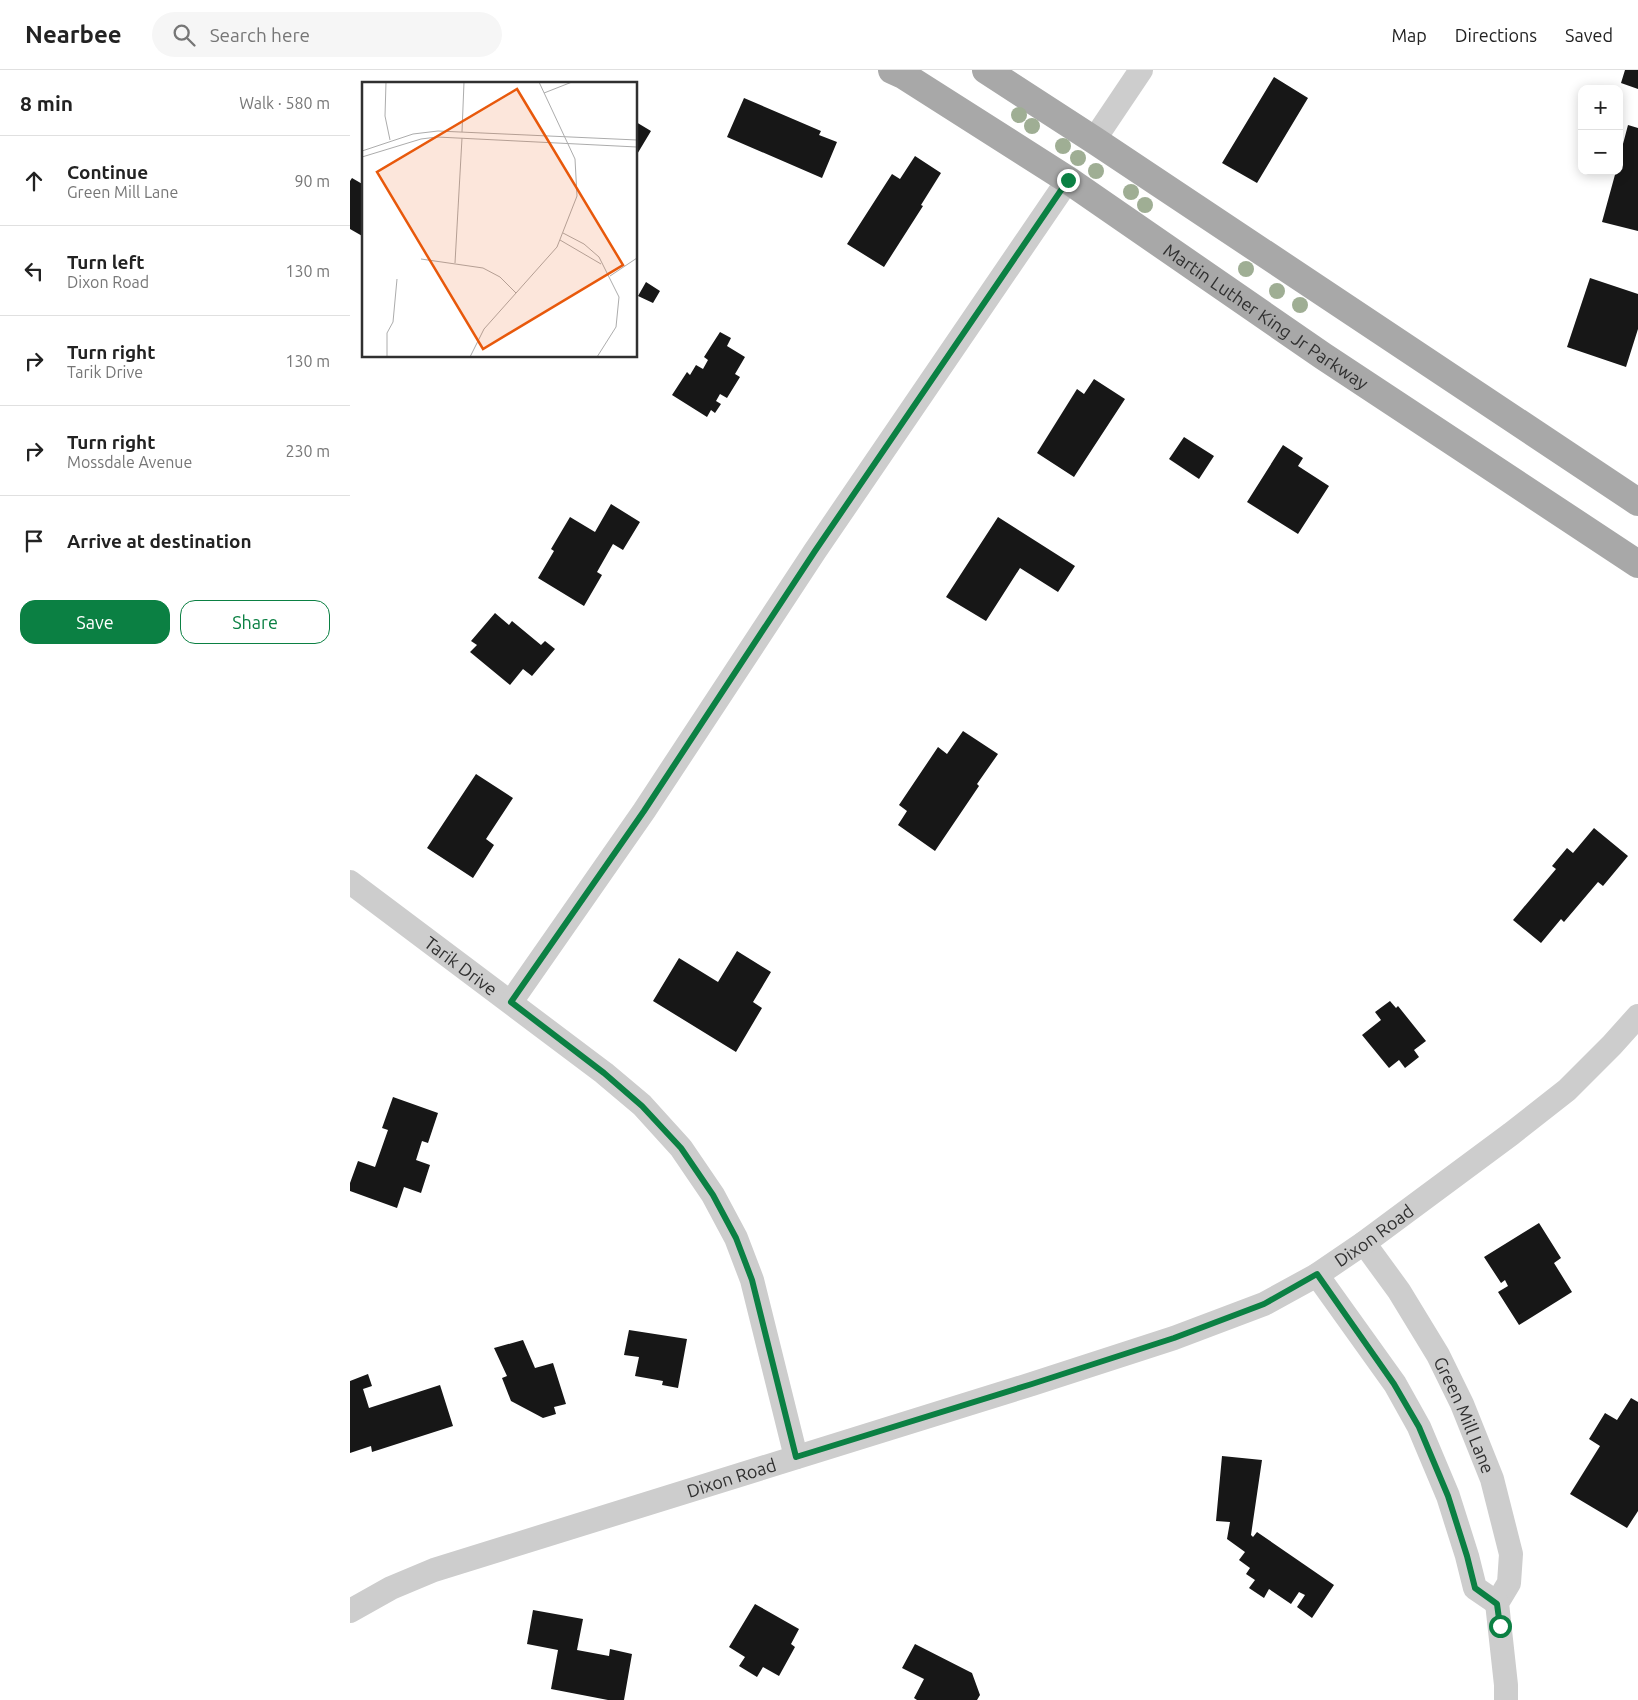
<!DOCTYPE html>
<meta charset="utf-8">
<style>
:root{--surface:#fff;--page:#f6f6f6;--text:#222;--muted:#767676;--line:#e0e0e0;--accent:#0b8043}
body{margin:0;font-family:Ubuntu,sans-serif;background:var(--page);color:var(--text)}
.controls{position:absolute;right:15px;top:15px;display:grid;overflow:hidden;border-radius:10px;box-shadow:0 2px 12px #0003}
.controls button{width:45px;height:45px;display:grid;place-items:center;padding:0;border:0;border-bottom:1px solid var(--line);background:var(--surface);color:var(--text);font:25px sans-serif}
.stop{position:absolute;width:15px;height:15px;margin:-11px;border:4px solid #0b8043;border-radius:50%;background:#fff}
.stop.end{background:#0b8043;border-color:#fff;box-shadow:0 1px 5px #0008}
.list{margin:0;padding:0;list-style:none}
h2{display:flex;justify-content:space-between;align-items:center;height:65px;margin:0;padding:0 20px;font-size:21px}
h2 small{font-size:16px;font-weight:400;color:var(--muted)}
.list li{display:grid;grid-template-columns:32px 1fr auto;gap:15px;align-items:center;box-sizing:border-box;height:90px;padding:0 20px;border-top:1px solid var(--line)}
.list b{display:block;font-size:19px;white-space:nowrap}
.list p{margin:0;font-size:16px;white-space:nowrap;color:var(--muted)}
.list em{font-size:16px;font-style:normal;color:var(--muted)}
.actions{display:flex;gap:10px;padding:15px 20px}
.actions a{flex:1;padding:11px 0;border:1px solid var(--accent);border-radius:15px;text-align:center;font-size:18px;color:var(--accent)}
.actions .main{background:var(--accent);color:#fff}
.icon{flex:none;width:28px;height:28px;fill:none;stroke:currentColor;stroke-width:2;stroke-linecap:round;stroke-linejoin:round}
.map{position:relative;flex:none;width:1288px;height:1630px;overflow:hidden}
header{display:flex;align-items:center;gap:30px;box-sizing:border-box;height:70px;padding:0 25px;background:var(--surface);border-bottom:1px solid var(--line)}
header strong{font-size:24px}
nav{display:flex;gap:28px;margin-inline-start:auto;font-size:18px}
.search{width:350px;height:45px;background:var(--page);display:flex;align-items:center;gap:12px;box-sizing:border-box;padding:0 18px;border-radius:28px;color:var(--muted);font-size:19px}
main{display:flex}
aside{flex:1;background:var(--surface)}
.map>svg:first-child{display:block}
</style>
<header>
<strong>Nearbee</strong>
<div class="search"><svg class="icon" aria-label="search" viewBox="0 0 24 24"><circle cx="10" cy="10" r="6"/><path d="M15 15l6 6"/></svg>Search here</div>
<nav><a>Map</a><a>Directions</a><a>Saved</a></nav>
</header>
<main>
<aside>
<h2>8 min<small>Walk · 580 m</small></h2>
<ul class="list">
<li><svg class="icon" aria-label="ahead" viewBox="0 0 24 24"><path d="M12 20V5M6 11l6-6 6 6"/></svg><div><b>Continue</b><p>Green Mill Lane</p></div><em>90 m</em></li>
<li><svg class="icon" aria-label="left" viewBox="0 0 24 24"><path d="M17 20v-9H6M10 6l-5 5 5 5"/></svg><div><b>Turn left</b><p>Dixon Road</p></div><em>130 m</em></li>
<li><svg class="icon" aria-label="right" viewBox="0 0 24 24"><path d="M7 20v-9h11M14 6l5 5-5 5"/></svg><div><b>Turn right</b><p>Tarik Drive</p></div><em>130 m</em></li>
<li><svg class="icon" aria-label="right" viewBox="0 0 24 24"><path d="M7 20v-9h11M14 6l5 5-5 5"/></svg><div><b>Turn right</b><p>Mossdale Avenue</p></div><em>230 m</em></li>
<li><svg class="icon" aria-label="arrive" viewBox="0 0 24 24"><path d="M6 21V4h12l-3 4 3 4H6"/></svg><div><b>Arrive at destination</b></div></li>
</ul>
<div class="actions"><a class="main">Save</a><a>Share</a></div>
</aside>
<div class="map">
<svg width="1288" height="1630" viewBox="0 0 1288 1630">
<rect width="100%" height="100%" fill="#fff"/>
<path fill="#171717" d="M1275 0H1288V19L1271 13Z
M924 7 958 28 907 113 872 93Z
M394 28 471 61 469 65 487 72 472 108 377 67Z
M286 52 301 61 286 86Z
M1278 55 1288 58V161L1252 152 1266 101H1269V89Z
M565 86 591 103 571 135 573 136 534 197 497 174 542 104 550 109Z
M2 108 14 115V167L0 159V111Z
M1240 208 1288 224V259L1276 297 1217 277Z
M296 212 310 221 303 233 288 226Z
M370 262 381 268 377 276 395 287 385 304 390 307 377 328 370 324 366 331 371 334 365 343 361 340 357 347 322 325 337 302 340 305 346 295 353 299 358 290 354 287Z
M744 309 775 329 724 407 687 383 727 319 734 324Z
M834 367 864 386 849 409 819 389Z
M933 375 953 388 948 396 979 416 948 464 897 432Z
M261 434 290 452 273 480 263 474 247 502 252 505 234 536 188 508 204 481 201 479 220 447 245 462Z
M648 447 725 496 708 522 670 498 636 551 596 527Z
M145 543 159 555 162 551 191 575 195 571 205 579 182 606 173 599 160 615 120 582 127 575 121 571Z
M613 661 648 684 627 714 629 716 585 781 548 755 557 741 549 735 588 677 597 684Z
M126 704 163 728 136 769 144 775 123 808 77 778Z
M1244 758 1278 786 1253 816 1248 812 1214 852 1211 849 1191 873 1163 850 1206 799 1202 796 1217 778 1223 783Z
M387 881 421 902 403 932 412 938 386 982 303 931 329 888 368 912Z
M1040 931 1046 938 1048 936 1076 971 1064 980 1069 987 1055 998 1049 990 1039 998 1012 965 1031 950 1025 942Z
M43 1027 88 1043 78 1073 72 1071 66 1090 80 1095 71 1123 54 1117 47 1138 0 1121V1113L8 1091 25 1097 38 1060 32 1058Z
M1189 1153 1211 1188 1204 1193 1222 1222 1169 1255 1148 1222 1158 1216 1155 1210 1151 1213 1134 1187Z
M279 1260 337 1269 328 1318 312 1315 313 1311 285 1306 289 1287 274 1285Z
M173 1270 185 1298 203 1293 216 1334 204 1337 206 1344 193 1348 161 1331 152 1308 157 1306 144 1278Z
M18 1304 22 1316 13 1319 19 1338 90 1315 103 1356 22 1382 21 1376 0 1383V1311Z
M1281 1328 1288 1332V1441L1277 1458 1220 1424 1250 1376 1239 1369 1255 1343 1267 1350Z
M872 1386 912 1390 901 1465 903 1467 907 1462 984 1515 962 1548 947 1537 955 1525 949 1522 941 1534 919 1519 914 1528 899 1518 905 1510 896 1504 900 1498 889 1490 895 1482 877 1469 880 1452 866 1451Z
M405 1534 449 1559 441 1574 445 1577 429 1606 413 1597 407 1607 389 1596 395 1587 379 1577Z
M183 1540 233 1549 227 1580 259 1586 260 1579 282 1584 274 1630H258L201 1619 208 1580 177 1574Z
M565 1574 622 1603 630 1625 627 1630H567L564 1628 574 1609 552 1598Z"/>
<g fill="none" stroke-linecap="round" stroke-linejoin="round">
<g stroke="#cdcdcd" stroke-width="24">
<path d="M744 70 791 0"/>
<path id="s1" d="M0 812 254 1003 292 1035 331 1078 363 1125 386 1168 402 1210 446 1387"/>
<path d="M161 932 294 741 465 481 718 110"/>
<path id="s2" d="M1014 1173 1049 1221 1088 1285 1112 1334 1142 1409 1161 1484 1159 1513 1147 1533 1156 1615V1630"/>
<path d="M967 1205 1045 1314 1069 1357 1098 1426 1117 1486 1125 1518 1147 1533"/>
<path id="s3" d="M0 1541 41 1518 84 1500 682 1314 824 1268 914 1234 967 1205 1014 1173 1161 1064 1217 1020 1262 975 1288 946"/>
</g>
<g stroke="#a8a8a8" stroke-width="28">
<path id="s4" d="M542 0 553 5 718 110 973 286 1288 494"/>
<path d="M636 0 744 70 1288 432"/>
</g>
</g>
<g fill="#9fae94">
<circle cx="669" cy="45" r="8"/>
<circle cx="682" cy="56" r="8"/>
<circle cx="713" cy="76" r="8"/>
<circle cx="728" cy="88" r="8"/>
<circle cx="746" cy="101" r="8"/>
<circle cx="781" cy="122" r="8"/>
<circle cx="795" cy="135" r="8"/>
<circle cx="896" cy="199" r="8"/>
<circle cx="927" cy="221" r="8"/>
<circle cx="950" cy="235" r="8"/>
</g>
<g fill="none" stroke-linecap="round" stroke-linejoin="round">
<path stroke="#0b8043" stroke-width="6" d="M718 110 465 481 294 741 161 932 254 1003 292 1036 331 1078 363 1125 386 1168 402 1210 446 1387 682 1314 824 1268 914 1234 967 1204 1044 1314 1069 1357 1098 1426 1117 1486 1125 1518 1147 1534 1150 1556"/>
</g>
<g text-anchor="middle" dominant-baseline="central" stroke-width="5" stroke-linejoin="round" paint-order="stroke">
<g font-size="18" fill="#303030" stroke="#fff">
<text stroke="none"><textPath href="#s4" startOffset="448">Martin Luther King Jr Parkway</textPath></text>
<text stroke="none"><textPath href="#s1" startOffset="139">Tarik Drive</textPath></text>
<text stroke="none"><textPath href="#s3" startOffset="1095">Dixon Road</textPath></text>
<text stroke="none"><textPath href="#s2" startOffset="200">Green Mill Lane</textPath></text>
<text stroke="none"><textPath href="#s3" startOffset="405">Dixon Road</textPath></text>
</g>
</g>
<g transform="translate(12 12)">
<rect width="275" height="275" fill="#fff"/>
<path fill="none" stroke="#acacac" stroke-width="1" d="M24 0 23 34 28 58M182 11 210 0M100 50 102 0M0 69 51 52 76 49 275 58M0 75 59 57 75 55 275 65M201 151 222 162 237 175 257 215 254 245 235 275M198 158 239 182M59 177 121 186 138 195 154 211M93 181 100 56M248 194 275 176M25 275V251L31 240 35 197M108 275 122 247 195 165 215 114 213 77 177 0"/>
<path fill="#e8590c" fill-opacity="0.15" stroke="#e8590c" stroke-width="2.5" d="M155 7 261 183 121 267 15 90Z"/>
<rect width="275" height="275" fill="none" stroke="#303030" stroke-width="2.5"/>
</g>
</svg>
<div class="controls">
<button>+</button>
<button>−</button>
</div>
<div class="stop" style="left:1150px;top:1556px"></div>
<div class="stop end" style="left:718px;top:110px"></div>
</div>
</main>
